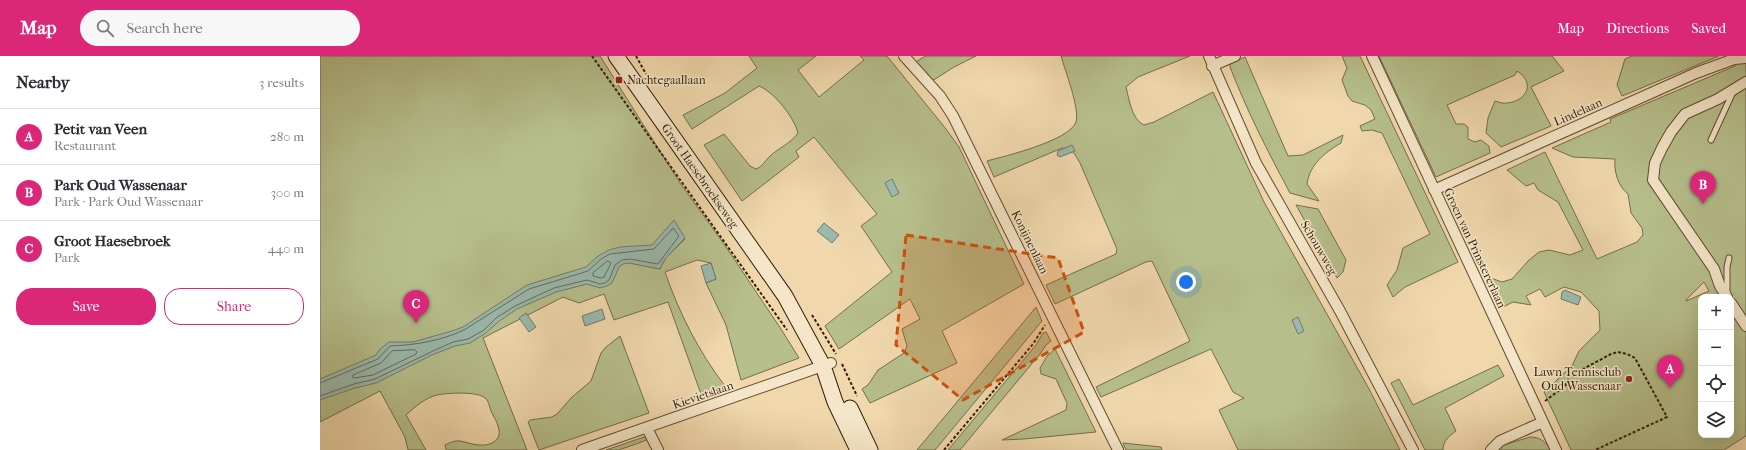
<!DOCTYPE html>
<meta charset="utf-8">
<style>
:root{--surface:#fff;--page:#f7f7f7;--text:#2b2b33;--muted:#7c7c81;--line:#e1e1e2;--accent:#db2777}
body{margin:0;font-family:"IM FELL French Canon",serif;background:var(--page);color:var(--text)}
.controls{position:absolute;right:12px;bottom:12px;display:grid;overflow:hidden;border-radius:8px;box-shadow:0 4px 16px #0002}
.controls button{width:36px;height:36px;display:grid;place-items:center;padding:0;border:0;border-bottom:1px solid var(--line);background:var(--surface);color:var(--text);font:20px sans-serif}
.you{position:absolute;left:866px;top:226px;width:14px;height:14px;margin:-10px;border:3px solid #fff;border-radius:50%;background:#1a73e8;box-shadow:0 0 0 6px #1a73e833}
.badge{display:grid;place-items:center;width:26px;height:26px;border-radius:50%;background:var(--accent);color:#fff;font-size:13px;font-weight:700}
.pin{position:absolute;translate:-50% -33px;filter:drop-shadow(0 1px 2px #0008)}
.pin::after{content:'';position:absolute;top:21px;width:14px;height:12px;background:inherit;clip-path:polygon(0 0,100% 0,50% 100%)}
.list{margin:0;padding:0;list-style:none}
h2{display:flex;justify-content:space-between;align-items:center;height:52px;margin:0;padding:0 16px;font-size:17px}
h2 small{font-size:13px;font-weight:400;color:var(--muted)}
.list li{display:grid;grid-template-columns:26px 1fr auto;gap:12px;align-items:center;box-sizing:border-box;height:56px;padding:0 16px;border-top:1px solid var(--line)}
.list b{display:block;font-size:15px;white-space:nowrap}
.list p{margin:0;font-size:13px;white-space:nowrap;color:var(--muted)}
.list em{font-size:13px;font-style:normal;color:var(--muted)}
.actions{display:flex;gap:8px;padding:12px 16px}
.actions a{flex:1;padding:9px 0;border:1px solid var(--accent);border-radius:16px;text-align:center;font-size:14px;color:var(--accent)}
.actions .main{background:var(--accent);color:#fff}
.icon{flex:none;width:22px;height:22px;fill:none;stroke:currentColor;stroke-width:2;stroke-linecap:round;stroke-linejoin:round}
.map{position:relative;flex:none;width:1426px;height:394px;overflow:hidden}
header{display:flex;align-items:center;gap:24px;box-sizing:border-box;height:56px;padding:0 20px;background:var(--accent);color:#fff}
header strong{font-size:19px}
nav{display:flex;gap:22px;margin-inline-start:auto;font-size:14px}
.search{width:280px;height:36px;background:var(--page);display:flex;align-items:center;gap:10px;box-sizing:border-box;padding:0 14px;border-radius:22px;color:var(--muted);font-size:15px}
main{display:flex}
aside{flex:1;background:var(--surface)}
.map>svg:first-child{display:block}
</style>
<header>
<strong>Map</strong>
<div class="search"><svg class="icon" aria-label="search" viewBox="0 0 24 24"><circle cx="10" cy="10" r="6"/><path d="M15 15l6 6"/></svg>Search here</div>
<nav><a>Map</a><a>Directions</a><a>Saved</a></nav>
</header>
<main>
<aside>
<h2>Nearby<small>3 results</small></h2>
<ul class="list">
<li><span class="badge">A</span><div><b>Petit van Veen</b><p>Restaurant</p></div><em>280 m</em></li>
<li><span class="badge">B</span><div><b>Park Oud Wassenaar</b><p>Park · Park Oud Wassenaar</p></div><em>300 m</em></li>
<li><span class="badge">C</span><div><b>Groot Haesebroek</b><p>Park</p></div><em>440 m</em></li>
</ul>
<div class="actions"><a class="main">Save</a><a>Share</a></div>
</aside>
<div class="map">
<svg width="1426" height="394" viewBox="0 0 1426 394">
<rect width="100%" height="100%" fill="#f0d8ac"/>
<filter id="stains"><feTurbulence type="fractalNoise" baseFrequency=".005" numOctaves="4"/><feColorMatrix values="0 0 0 0 .2 0 0 0 0 .09 0 0 0 0 .02 0 0 0 .5 -.17"/></filter>
<radialGradient id="worn" r=".72"><stop offset=".6" stop-color="#630" stop-opacity="0"/><stop offset="1" stop-color="#630" stop-opacity=".3"/></radialGradient>
<path fill="#b6bf8c" stroke="#746e4b" fill-rule="evenodd" d="M0 0H280L360 127 404 188 461 273 479 302 421 324 406 269 386 227 396 223 391 207 377 204 345 216C359 257 379 296 405 330L381 338 348 246 294 264 284 238 259 247 243 241 163 282 207 394H126L125 389C129 387 136 384 140 385 150 387 162 392 172 387 186 380 176 365 171 355 169 350 169 345 165 342 157 335 127 337 117 339 105 342 95 351 86 359L106 394H88L85 381 60 335 0 366ZM365 183 345 203 340 213 310 207Z
M429 0H496L478 14 499 41 544 4 540 0H567L626 73 639 91 704 228 622 275 637 307 550 347 542 333 548 329 558 314 584 297 587 290 582 273 600 263 590 243 519 293 505 270 572 216 541 170 557 158 494 81 476 95 479 101 422 145 384 89 404 78 430 110 436 113C443 110 445 105 450 100 459 92 471 87 478 77 474 61 454 36 439 30L372 73 363 59 405 37 437 12Z
M605 0H656L634 11 612 25 596 6Z
M741 0H870L818 21 806 31C809 43 812 64 824 69L834 66 893 36 944 146 1048 331 1080 394H918L899 354 924 342 913 336 891 293 781 341 776 331 870 285 832 205 826 206 735 248 726 229 796 198 797 193 760 107C755 99 753 92 742 92L674 121 667 105C685 100 749 85 756 66 760 53 745 14 741 0Z
M1022 0H1040L1138 206 1085 231 1073 241 1067 229 1077 214 1083 192 1110 178 1062 77 1052 74 1042 75 1040 70 1055 63 1051 54 1045 49 1032 45 1028 40 1022 24 1027 12Z
M1059 0H1232L1244 15 1211 31 1231 70 1181 91 1166 77 1168 62 1175 45C1178 46 1184 48 1187 47 1208 45 1215 26 1197 15L1195 19 1127 49 1136 68H1144L1148 71V83L1155 86 1161 84 1169 90 1170 97 1116 121Z
M1312 0H1399L1302 40 1297 29 1305 3Z
M1411 0H1426V380L1404 394H1251L1224 336 1252 310 1259 295 1280 274 1279 255 1261 236 1244 231 1225 241 1220 233 1206 240 1211 249 1193 246 1183 251 1168 221 1182 226 1192 223 1209 204 1219 196 1229 194 1250 199 1263 194 1238 146 1218 134 1214 127 1206 130 1187 114 1225 96 1277 203 1317 186 1323 179 1322 172 1311 157 1308 138C1298 130 1294 116 1295 103L1253 101 1232 92 1291 66 1290 63 1415 10ZM1384 226 1389 235 1366 245V244ZM1381 241H1411V379H1381Z
M925 1 968 100 983 99 1023 79 1021 87C1004 97 990 108 987 128L999 145 970 137C948 96 927 55 910 11V8Z
M976 149 998 153 1026 204 1023 216 1017 222Z
M716 251 722 265 615 394H597Z
M726 276 731 285 726 289 720 298 640 394H628L716 289 723 277Z
M300 280 329 357 219 394 208 366 210 364 232 361 237 358 252 341 271 325 281 297 286 291Z
M735 293 776 376 704 383 682 384 746 354 747 347 736 323 721 318 720 312 727 300Z
M1178 309 1184 320 1125 352 1136 375C1129 380 1123 385 1123 394H1105L1071 327 1079 323 1093 349Z
M324 381 327 384 299 394H286Z
M1210 381C1220 381 1225 385 1231 394H1175L1180 390Z
M803 387 841 391 842 394H806Z"/>
<path fill="#9ab9ac" stroke="#717b6b" d="M752 89 755 95 740 101 737 99 738 95Z
M572 123 579 137 572 141 565 127Z
M354 164 365 182 345 203 340 213 309 207 303 208 299 211 292 227 287 230 280 232 267 228 236 236 197 253 178 266 166 277 150 287 135 290 114 298 56 327 35 332 0 344V323L56 299 60 293 69 286H93L132 275 143 271 207 229 266 211 278 200 289 194 300 191 332 189Z
M504 167 519 179 512 187 497 175Z
M391 207 396 223 386 227 381 210Z
M1245 234 1261 241 1258 249 1241 243 1242 236Z
M282 253 285 263 265 270 262 260Z
M206 257 216 271 209 276 199 262Z
M978 261 984 275 978 278 972 264Z"/>
<g fill="none" stroke-linecap="round" stroke-linejoin="round">
<path stroke="#666c5b" stroke-width="1" d="M288 205 291 207 284 221 281 222 273 220V217Z
M95 294 97 296 96 298 53 319 34 322 32 321 33 319 61 307 72 295Z
M0 327 58 303 70 290C96 289 120 285 144 274L209 233 268 215 281 203 290 198 334 193 353 172 359 180 338 208 310 203 302 204 295 209 289 224 285 227 280 228 267 224 234 232 195 250 176 262 164 274 148 283 133 286 113 295 55 323 34 328 0 340"/>
<defs>
<path id="lane" d="M1391 84 1413 36
M1407 237V211L1409 202"/>
<path id="street" d="M584 0 620 40 633 60 798 394
M889 0 936 107 1020 255 1093 394
M1052 0 1236 394
M892 10 915 0
M1114 134 1376 17 1414 3 1426 2
M1407 241 1400 230 1394 213 1333 124 1335 107 1342 92 1351 76 1365 58 1398 43 1426 26
M1411 247 1426 270
M327 372 338 394
M262 394 511 307
M1171 394 1180 385 1223 366"/>
<path id="secondary" d="M296 0 465 240 503 310 515 346 538 394
M530 352 550 394"/>
</defs>
<use href="#lane" stroke="#624c32" stroke-width="7"/>
<use href="#street" stroke="#624c32" stroke-width="12"/>
<use href="#secondary" stroke="#331e0a" stroke-width="17"/>
<path stroke="#331e0a" stroke-width="2" stroke-dasharray="3 2" stroke-linecap="butt" d="M272 0 467 274
M316 0 326 18
M492 259 516 298
M522 308 537 340
M1225 345 1245 330 1250 320 1291 298 1298 296 1307 298 1315 302 1347 361 1275 394
M624 394 713 288 725 269"/>
<use href="#lane" stroke="#f5e6c9" stroke-width="5"/>
<use href="#street" stroke="#f5e6c9" stroke-width="10"/>
<use href="#secondary" stroke="#f5e6c9" stroke-width="15"/>
</g>
<path fill="#cd500c" fill-opacity="0.2" stroke="#cd500c" stroke-width="3" stroke-dasharray="8 5" stroke-linejoin="round" d="M586 179 738 202 764 276 643 344 576 289Z"/>
<g fill="#8f2418" stroke="#f5e6c9" stroke-width="1.5">
<rect x="295" y="20" width="8" height="8" rx="2"/>
<circle cx="1309" cy="323" r="4"/>
</g>
<g text-anchor="middle" dominant-baseline="central" stroke-width="3" stroke-linejoin="round" paint-order="stroke">
<g font-size="12" fill="#331e0a" stroke="#f5e6c9" text-anchor="start">
<text x="307" y="24">Nachtegaallaan</text>
<text x="1301" y="316" text-anchor="end">Lawn Tennisclub<tspan x="1301" dy="14">Oud Wassenaar</tspan></text>
</g>
<g font-size="12" fill="#331e0a" stroke="#f5e6c9">
<text transform="translate(1258 56) rotate(-24)">Lindelaan</text>
<text transform="translate(380 120) rotate(55)">Groot Haesebroekseweg</text>
<text transform="translate(710 186) rotate(64)">Konijnenlaan</text>
<text transform="translate(999 192) rotate(60)">Schouwweg</text>
<text transform="translate(1155 192) rotate(65)">Groen van Prinstererlaan</text>
<text transform="translate(383 339) rotate(-19)">Kievietslaan</text>
</g>
</g>
<rect width="100%" height="100%" filter="url(#stains)"/>
<rect width="100%" height="100%" fill="url(#worn)"/>
</svg>
<div class="controls">
<button>+</button>
<button>−</button>
<button><svg class="icon" aria-label="locate" viewBox="0 0 24 24"><circle cx="12" cy="12" r="6"/><path d="M12 2v4M12 18v4M2 12h4M18 12h4"/></svg></button>
<button><svg class="icon" aria-label="layers" viewBox="0 0 24 24"><path d="M12 4l9 5-9 5-9-5zM3 14l9 5 9-5"/></svg></button>
</div>
<div class="you"></div>
<div class="pin badge" style="left:1350px;top:332px">A</div>
<div class="pin badge" style="left:1383px;top:148px">B</div>
<div class="pin badge" style="left:96px;top:267px">C</div>
</div>
</main>
